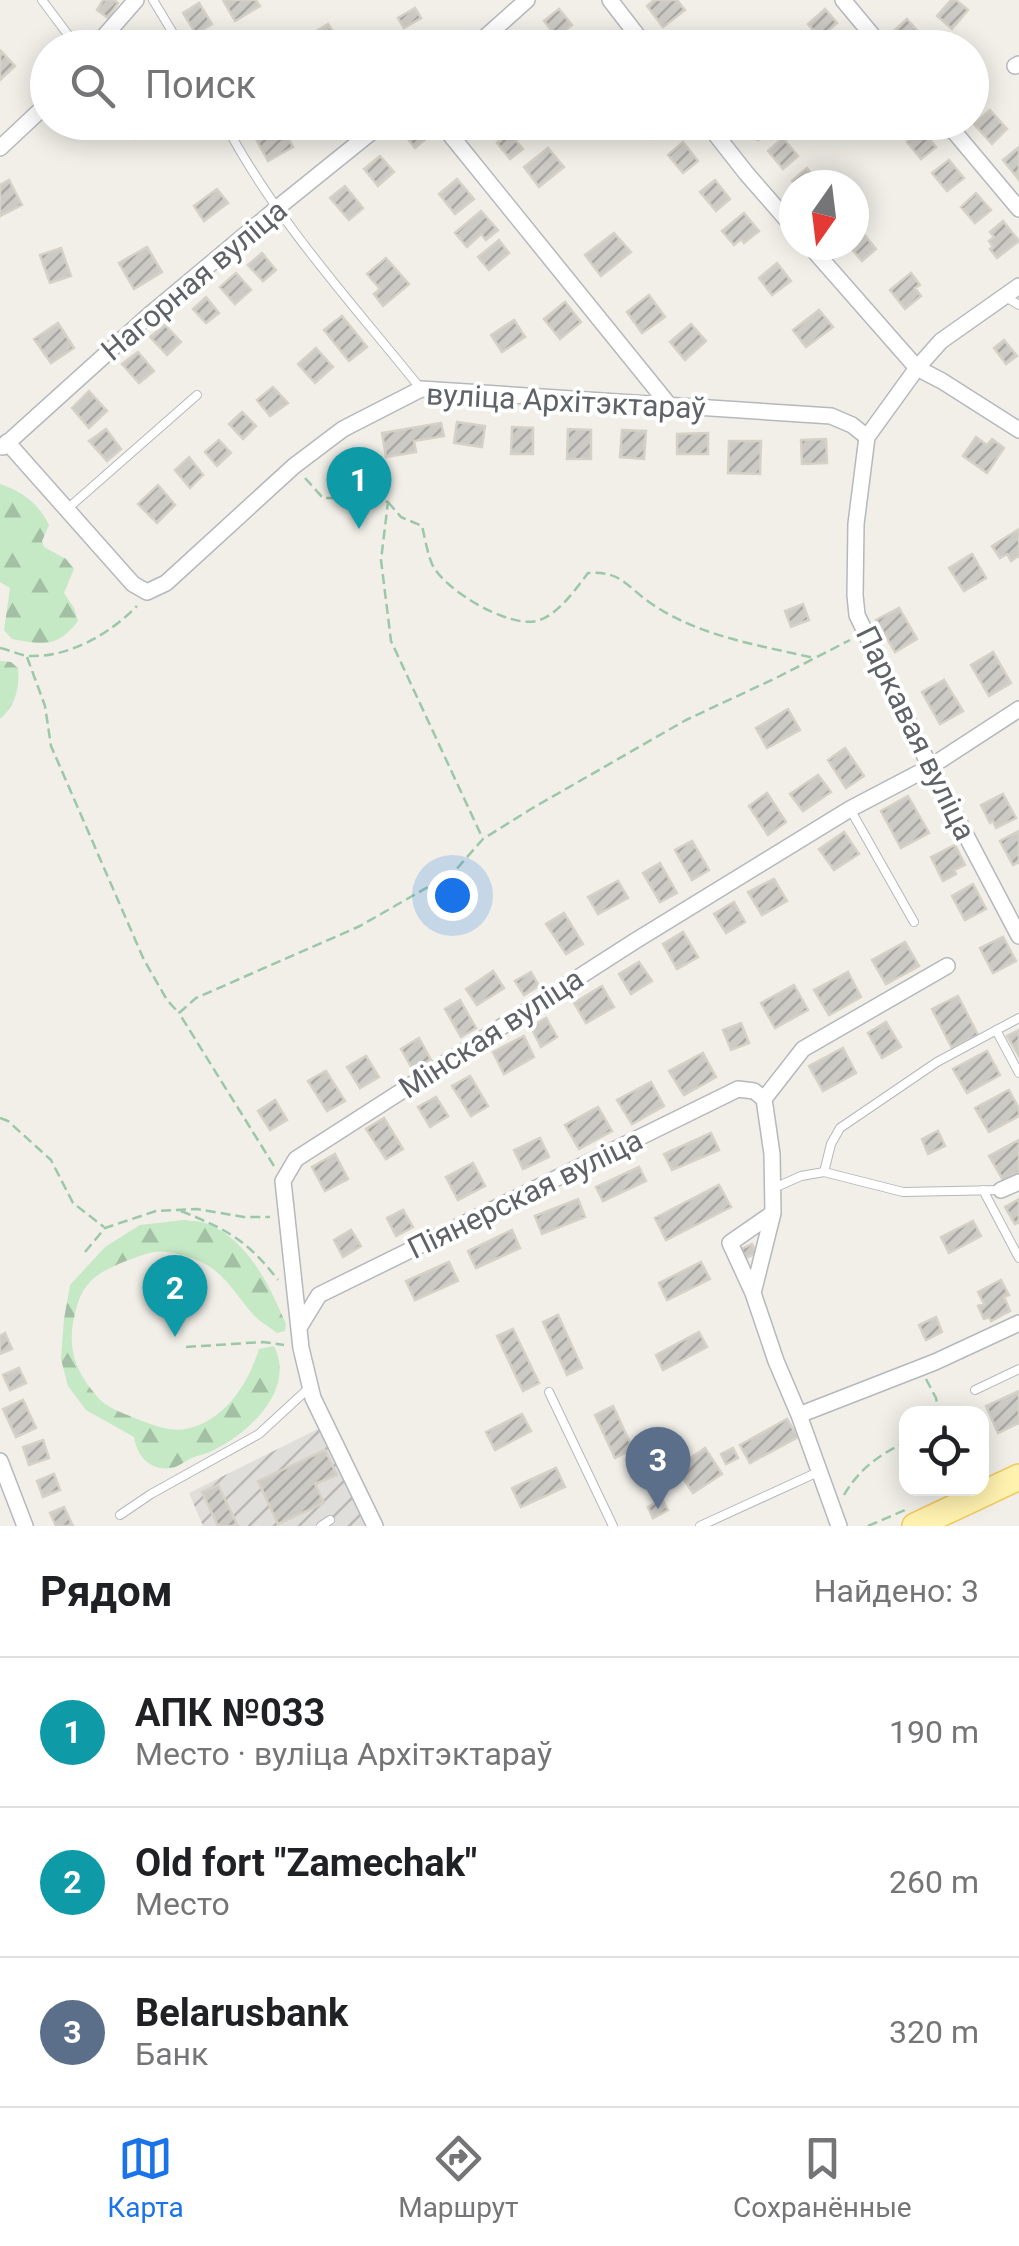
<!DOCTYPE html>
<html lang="ru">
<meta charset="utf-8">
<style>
:root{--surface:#fff;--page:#f2f2f2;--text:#202124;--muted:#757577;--line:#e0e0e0;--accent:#1a73e8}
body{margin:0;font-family:Roboto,sans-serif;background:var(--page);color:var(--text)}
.controls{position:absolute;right:30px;bottom:30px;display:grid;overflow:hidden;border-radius:20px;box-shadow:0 5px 25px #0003}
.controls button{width:90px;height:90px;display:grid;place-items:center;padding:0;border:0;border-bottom:2px solid var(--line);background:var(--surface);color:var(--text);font:50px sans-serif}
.compass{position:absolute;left:779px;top:170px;width:90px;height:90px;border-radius:50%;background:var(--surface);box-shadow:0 5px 25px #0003;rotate:194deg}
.you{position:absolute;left:452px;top:895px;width:35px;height:35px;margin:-25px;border:8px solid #fff;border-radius:50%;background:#1a73e8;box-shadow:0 0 0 15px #1a73e833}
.badge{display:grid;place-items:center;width:65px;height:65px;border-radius:50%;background:var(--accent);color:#fff;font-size:32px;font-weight:700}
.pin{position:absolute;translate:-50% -82px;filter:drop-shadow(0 2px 5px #0008)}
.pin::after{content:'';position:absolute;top:52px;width:35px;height:30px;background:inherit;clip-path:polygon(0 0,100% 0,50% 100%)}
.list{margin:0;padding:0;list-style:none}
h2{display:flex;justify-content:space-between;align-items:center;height:130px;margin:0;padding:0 40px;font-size:42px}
h2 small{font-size:32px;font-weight:400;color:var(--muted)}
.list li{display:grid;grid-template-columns:65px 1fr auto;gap:30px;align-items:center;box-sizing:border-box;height:150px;padding:0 40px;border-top:2px solid var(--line)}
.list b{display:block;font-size:38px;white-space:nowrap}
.list p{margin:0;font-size:32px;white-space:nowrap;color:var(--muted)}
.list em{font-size:32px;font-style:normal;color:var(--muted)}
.icon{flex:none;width:55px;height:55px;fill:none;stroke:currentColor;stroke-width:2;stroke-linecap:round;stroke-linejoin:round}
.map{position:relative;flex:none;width:1019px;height:1526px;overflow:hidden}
.search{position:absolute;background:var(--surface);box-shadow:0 5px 25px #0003;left:30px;right:30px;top:30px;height:110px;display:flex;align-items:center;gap:25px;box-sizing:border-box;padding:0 35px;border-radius:55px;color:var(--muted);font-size:38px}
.sheet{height:580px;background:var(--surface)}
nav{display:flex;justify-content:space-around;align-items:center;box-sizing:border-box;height:140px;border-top:2px solid var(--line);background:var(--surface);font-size:28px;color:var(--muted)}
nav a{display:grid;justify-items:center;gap:5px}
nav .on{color:var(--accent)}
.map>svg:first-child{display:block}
</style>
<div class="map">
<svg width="1019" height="1526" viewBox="0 0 1019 1526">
<defs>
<pattern id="industrial-furrows" width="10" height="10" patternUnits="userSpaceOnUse" patternTransform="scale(2.5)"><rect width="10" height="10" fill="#e0deda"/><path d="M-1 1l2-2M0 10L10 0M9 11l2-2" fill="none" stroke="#b9b8b5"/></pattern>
<pattern id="forest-firs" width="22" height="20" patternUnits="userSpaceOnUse" patternTransform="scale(2.5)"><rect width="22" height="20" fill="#c5e8c5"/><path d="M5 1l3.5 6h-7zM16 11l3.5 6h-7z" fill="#a3c0a4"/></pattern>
<pattern id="building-hatch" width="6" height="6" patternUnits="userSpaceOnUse" patternTransform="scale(2.5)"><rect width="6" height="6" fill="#cccac5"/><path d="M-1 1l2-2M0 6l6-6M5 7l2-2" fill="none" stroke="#a9a8a4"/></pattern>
</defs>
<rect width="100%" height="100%" fill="#f1efe8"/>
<path fill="url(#industrial-furrows)" d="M322 1427 368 1526H203L189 1493Z"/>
<path fill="url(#forest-firs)" d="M0 484C23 492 38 503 49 525L42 541 44 547 66 559 74 569 64 593 74 608 78 621C57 648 44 645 12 639L4 630 10 588 0 582Z
M0 661 11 662 18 668C20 688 15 706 0 719Z
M184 1220C192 1221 201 1221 208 1224 249 1241 270 1287 286 1324L285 1331 277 1333C269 1326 259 1322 253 1314 240 1300 229 1281 213 1269 199 1258 172 1250 155 1252 146 1253 135 1258 126 1261 94 1274 81 1283 74 1318 68 1345 74 1368 91 1389 96 1395 101 1402 107 1405 117 1412 131 1416 142 1421 155 1426 172 1432 186 1429 225 1421 248 1384 259 1349L274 1346C296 1389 250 1432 214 1450 207 1454 199 1455 192 1458 185 1461 178 1467 171 1468 150 1471 137 1456 134 1437L86 1410 68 1386 61 1359 64 1319 70 1285 105 1247 140 1225Z"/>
<path fill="url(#building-hatch)" stroke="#d6d1c6" stroke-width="2.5" d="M103 0H114L118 3 108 18 97 10Z
M223 0H256L260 6 235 21Z
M654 0H677L685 10 663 27 647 6Z
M951 0H956L968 10 952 29 937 16Z
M199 3 212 24 196 34 183 13Z
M415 8 421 18 404 28 398 18Z
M559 9 572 25 557 37 544 21Z
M825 9 837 23 820 38 808 24Z
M907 19 923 37 910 48H902L898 43 896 44 888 36Z
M328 24 338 39 325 48H307L302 40Z
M1 51 15 66 0 80V53Z
M990 110 1007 129 992 144 974 124Z
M84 122H107L93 134Z
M150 122 154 130 136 139 127 123Z
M270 122H280L293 147 268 161 252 132Z
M413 122H425L433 133 415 148 402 132Z
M640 122H664L668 127 653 139 649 134 645 138 635 126Z
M769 122 773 128 758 140 745 123Z
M825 122H839L846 131 838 138Z
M922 130 936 147 921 159 907 142Z
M509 132 523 149 510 159 497 143Z
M783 138 798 156 783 169 768 151Z
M683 142 698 161 683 173 668 155Z
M1019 147V180L1003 160Z
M548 148 564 167 539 187 524 167Z
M380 156 394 172 378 186 364 169Z
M949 160 964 178 947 191 932 173Z
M807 168 821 185H796L792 181Z
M457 179 474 199 455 214 439 194Z
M9 180 22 205 0 216V185Z
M715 180 730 199 716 211 700 192Z
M345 186 363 208 349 220 330 198Z
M217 189 228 203 204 221 194 206Z
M976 193 991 210 975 223 961 207Z
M481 211 498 230 486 240 481 234 467 247 455 233Z
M744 213 759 231 744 243 741 239 734 245 722 231Z
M1003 221 1019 241 997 258 990 249 993 247 989 241 994 237 990 232Z
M614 233 631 252 601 276 585 255Z
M863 233 876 249 862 261 848 245H854V240Z
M499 240 509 253 489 270 478 257Z
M147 247 162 272 134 289 119 263Z
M61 248 71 276 50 283 40 255Z
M262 253 276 270 263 281 248 265Z
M386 258 409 284 383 306 374 294 380 289 367 274Z
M777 263 791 281 772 295 759 278Z
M236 273 251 290 235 304 220 287Z
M911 273 920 285 915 288 921 296 905 309 890 290Z
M649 295 665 317 642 333 627 312Z
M206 297 219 313 206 323 193 309Z
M565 302 581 322 560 339 544 319Z
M819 310 833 327 806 347 793 330Z
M342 316 367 347 349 361 324 330Z
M514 320 525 337 502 352 491 335Z
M58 323 74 348 51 363 34 339Z
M691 324 706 341 685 360 670 342Z
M165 325 181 342 167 355 150 337Z
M1004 340 1017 356 1006 364 994 348Z
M316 348 333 367 315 383 298 364Z
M138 352 154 371 139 383 122 364Z
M273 387 288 403 270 416 257 400Z
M89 391 107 411 89 428 72 408Z
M242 412 256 426 243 439 229 424Z
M457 422 485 426 482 447 454 443Z
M441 423 444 436 414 441 416 452 386 457 382 433Z
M512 427 533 428V454H511Z
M106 429 121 449 107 461 89 441Z
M568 429 591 430V459H567Z
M622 430 646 431 644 459 620 457Z
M708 433V454H677V434Z
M976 437 987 445 992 439 1004 448 987 473 963 456Z
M826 439 827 463 802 464 801 440Z
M219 440 231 453 217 466 205 452Z
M729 441H761L760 474 728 473Z
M189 457 203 475 190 488 175 470Z
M158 485 175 505 157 523 138 504Z
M1019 529V556L1011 561 1007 554 1000 558 992 546Z
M972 554 986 578 964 591 949 568Z
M803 604 809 620 791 627 785 611Z
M899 608 917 639 895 652 876 620Z
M993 652 1011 683 989 696 971 665Z
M944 680 963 711 940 724 922 692Z
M788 709 800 730 767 748 756 728Z
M845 748 864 776 846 788 828 760Z
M818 775 831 792 803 811 790 794Z
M767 793 786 822 768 835 749 806Z
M1003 794 1016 818 996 828 993 821 990 823 981 805Z
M908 796 929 833 901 848 881 811Z
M1019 831V862L1013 865 1000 841Z
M844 832 859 854 834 870 819 849Z
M692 841 709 870 692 880 675 850Z
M955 845 965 865 954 870 956 874 943 881 931 857Z
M660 863 677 893 660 902 643 873Z
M774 879 787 901 762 915 748 892Z
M618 881 628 898 598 914 588 897Z
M973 884 986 909 965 920 952 896Z
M734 902 745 922 726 933 714 914Z
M564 913 583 944 566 954 546 924Z
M683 932 698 957 677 969 663 944Z
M1003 937 1016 961 993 973 980 948Z
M905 942 919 966 886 984 872 960Z
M639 962 652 981 631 994 619 974Z
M493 971 504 988 477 1005 466 989Z
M531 972 539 986 524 995 515 981Z
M848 972 861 997 829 1015 814 990Z
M794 985 808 1010 775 1028 761 1003Z
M602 986 614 1007 586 1023 574 1003Z
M958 996 978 1035 952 1048 932 1009Z
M460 1000 476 1028 461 1037 445 1009Z
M546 1018 557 1037 541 1047 531 1027Z
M886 1022 901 1047 882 1058 868 1033Z
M741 1023 749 1043 731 1050 723 1030Z
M1019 1030V1056L1007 1036Z
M524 1036 534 1057 504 1074 493 1052Z
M419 1038 431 1060 413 1070 401 1049Z
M843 1048 856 1073 823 1091 809 1066Z
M987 1051 1000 1075 967 1093 953 1069Z
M703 1053 716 1077 684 1095 669 1071Z
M366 1056 379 1077 360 1088 347 1067Z
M326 1071 345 1101 327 1111 308 1081Z
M470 1076 488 1106 471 1116 452 1086Z
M651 1082 664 1106 632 1124 617 1100Z
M1009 1090 1019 1109V1116L989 1132 975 1108Z
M436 1097 448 1116 430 1127 418 1107Z
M275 1100 287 1120 270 1130 258 1111Z
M598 1107 612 1131 579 1149 565 1125Z
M384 1118 403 1149 386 1159 366 1129Z
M938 1131 945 1146 928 1154 922 1139Z
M711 1133 719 1150 672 1170 664 1154Z
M540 1138 549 1157 523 1169 514 1150Z
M1019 1140V1172L1003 1180 989 1156Z
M335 1154 348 1179 325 1191 312 1167Z
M473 1163 485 1186 458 1200 446 1177Z
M639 1167 646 1181 603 1201 596 1187Z
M719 1185 731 1207 666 1240 655 1218Z
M578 1199 585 1217 542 1234 535 1216Z
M1019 1199V1222L1015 1224 1005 1207Z
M403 1210 413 1227 396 1236 387 1218Z
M973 1221 981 1236 949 1253 941 1237Z
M351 1230 361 1246 343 1257 334 1240Z
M512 1230 520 1248 476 1268 468 1251Z
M752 1244 757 1253 746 1258 741 1249Z
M449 1262 458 1281 415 1300 406 1281Z
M701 1262 710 1279 667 1300 659 1283Z
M1001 1280 1009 1295 1004 1297 1010 1311 991 1321 989 1317 984 1319 978 1306 984 1304 978 1292Z
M558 1315 582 1368 567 1375 543 1322Z
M936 1317 942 1332 926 1340 919 1325Z
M513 1329 539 1383 523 1391 497 1336Z
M699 1332 707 1347 663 1370 656 1355Z
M5 1333 12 1349 0 1354V1336Z
M19 1368 26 1383 10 1390 3 1375Z
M1019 1391V1423L998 1433 986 1406Z
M23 1400 36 1428 16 1437 3 1409Z
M613 1406 633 1449 615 1458 595 1415Z
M522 1414 531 1431 495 1450 486 1432Z
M787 1419 798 1437 750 1463 740 1445Z
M43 1440 49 1458 29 1465 23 1447Z
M705 1448 722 1474 693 1493 676 1468Z
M733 1448 738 1458 726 1464 721 1454Z
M325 1450 337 1475 315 1484 324 1503 278 1524 258 1481Z
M556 1468 565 1487 521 1507 512 1488Z
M54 1474 60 1490 43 1497 37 1481Z
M218 1485 238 1526H218L202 1492Z
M662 1499 668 1510 653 1518 648 1507Z
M64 1507 73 1526H56L50 1513Z"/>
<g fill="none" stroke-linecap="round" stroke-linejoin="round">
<defs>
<path id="service" d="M42 0 78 48
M153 0 182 48
M224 122C276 221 352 303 421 389
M1004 296 1019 305
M66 510 197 395
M850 809 914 922
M996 1030 1019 1073
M772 1189 801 1176 824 1172
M983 1190 1019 1258
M1001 1190 903 1192 824 1172 831 1144 840 1128 937 1062 1019 1018
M975 1390 1019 1369
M549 1392 613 1526
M120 1515 151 1494 259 1434 310 1387
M321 1526 330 1520
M700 1526 818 1472"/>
<path id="minor" d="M610 0 647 48
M843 0 883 48
M94 48 136 0
M473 48 527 0
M1015 66 1019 64
M440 122 669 405
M706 122 746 173 794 228
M946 122 1019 209
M0 148 48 103
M809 245 917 368 942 381 1019 430
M1019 286 941 341 917 368 867 437 856 524 855 595 857 615 930 767 1019 936
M7 442 133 584 147 592 166 583 294 466 343 429 421 389 831 416 852 425 867 437
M3 447 147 317 276 209 384 122
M764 1099 772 1154 773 1213 730 1243 753 1293 776 1361 799 1415 839 1526
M1001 1190 1019 1182
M753 1293 773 1213
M300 1326 319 1295 738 1089 754 1091 764 1099 803 1049 947 966
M799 1415 935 1362 1019 1323
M0 1461 25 1526
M375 1526 313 1398 301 1348 283 1181 296 1159 635 941 850 809 930 767 1019 709"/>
<path id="primary" d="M915 1526 1019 1477"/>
</defs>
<use href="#service" stroke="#b5b8bc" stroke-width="10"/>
<use href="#minor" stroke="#b5b8bc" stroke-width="18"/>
<use href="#primary" stroke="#f2c960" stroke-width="28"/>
<path stroke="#9cc7a9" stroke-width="2.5" stroke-dasharray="10 5" stroke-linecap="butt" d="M305 478 323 498H371L388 502 381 560 391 641 482 837
M388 502 401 517 422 526C425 538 427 552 432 564 444 590 508 628 537 621 558 615 575 590 588 573 621 571 625 585 649 602 697 636 758 645 814 658
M0 648C10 650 21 656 31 656 70 657 111 633 137 606
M27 657 45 706 51 746 144 960 167 1000 178 1012
M0 1118 8 1121 51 1160 73 1203 104 1227
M274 1166 179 1013 196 998 360 926 454 872 483 839 531 809 686 720 778 677 850 640
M181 1211C228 1230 247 1240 278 1280
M85 1252 105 1228 156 1211 197 1209 244 1217H270
M186 1347 263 1342 284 1345
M926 1379 936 1398 939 1414
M844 1495C859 1469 880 1454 906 1442
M868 1526 905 1510"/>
<use href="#service" stroke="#fff" stroke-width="8"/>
<use href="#minor" stroke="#fff" stroke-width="15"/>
<use href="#primary" stroke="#fff2af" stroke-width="25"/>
</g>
<g text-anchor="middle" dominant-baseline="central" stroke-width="8" stroke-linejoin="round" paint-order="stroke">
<g font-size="30" fill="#5f6368" stroke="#fff">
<text transform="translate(194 280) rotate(-40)">Нагорная вуліца</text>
<text transform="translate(566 401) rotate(3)">вуліца Архітэктараў</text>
<text transform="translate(916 733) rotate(64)">Паркавая вуліца</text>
<text transform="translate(491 1033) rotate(-33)">Мінская вуліца</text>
<text transform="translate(525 1194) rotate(-26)">Піянерская вуліца</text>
</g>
</g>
</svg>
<div class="controls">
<button><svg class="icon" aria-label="locate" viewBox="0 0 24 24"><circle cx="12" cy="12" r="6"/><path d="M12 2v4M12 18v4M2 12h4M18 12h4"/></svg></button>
</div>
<svg class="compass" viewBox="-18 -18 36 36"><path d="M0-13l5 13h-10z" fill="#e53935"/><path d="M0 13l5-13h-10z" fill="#757577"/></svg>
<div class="you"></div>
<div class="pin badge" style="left:359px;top:529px;background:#0f9aa8">1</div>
<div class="pin badge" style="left:175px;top:1337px;background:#0f9aa8">2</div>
<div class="pin badge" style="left:658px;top:1509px;background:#5c6f8a">3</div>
<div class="search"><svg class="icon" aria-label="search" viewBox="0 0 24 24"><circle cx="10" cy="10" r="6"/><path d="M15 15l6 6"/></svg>Поиск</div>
</div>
<section class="sheet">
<h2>Рядом<small>Найдено: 3</small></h2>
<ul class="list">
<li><span class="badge" style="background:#0f9aa8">1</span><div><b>АПК №033</b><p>Место · вуліца Архітэктараў</p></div><em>190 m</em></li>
<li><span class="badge" style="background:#0f9aa8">2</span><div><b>Old fort &quot;Zamechak&quot;</b><p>Место</p></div><em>260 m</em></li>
<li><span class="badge" style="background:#5c6f8a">3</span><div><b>Belarusbank</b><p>Банк</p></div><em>320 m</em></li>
</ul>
</section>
<nav>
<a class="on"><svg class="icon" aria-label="map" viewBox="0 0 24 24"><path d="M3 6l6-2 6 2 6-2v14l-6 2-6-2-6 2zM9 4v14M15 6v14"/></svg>Карта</a>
<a><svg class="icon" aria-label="directions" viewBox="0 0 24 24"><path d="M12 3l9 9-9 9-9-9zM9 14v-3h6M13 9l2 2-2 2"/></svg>Маршрут</a>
<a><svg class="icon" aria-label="saved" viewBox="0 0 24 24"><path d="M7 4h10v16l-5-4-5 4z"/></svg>Сохранённые</a>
</nav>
